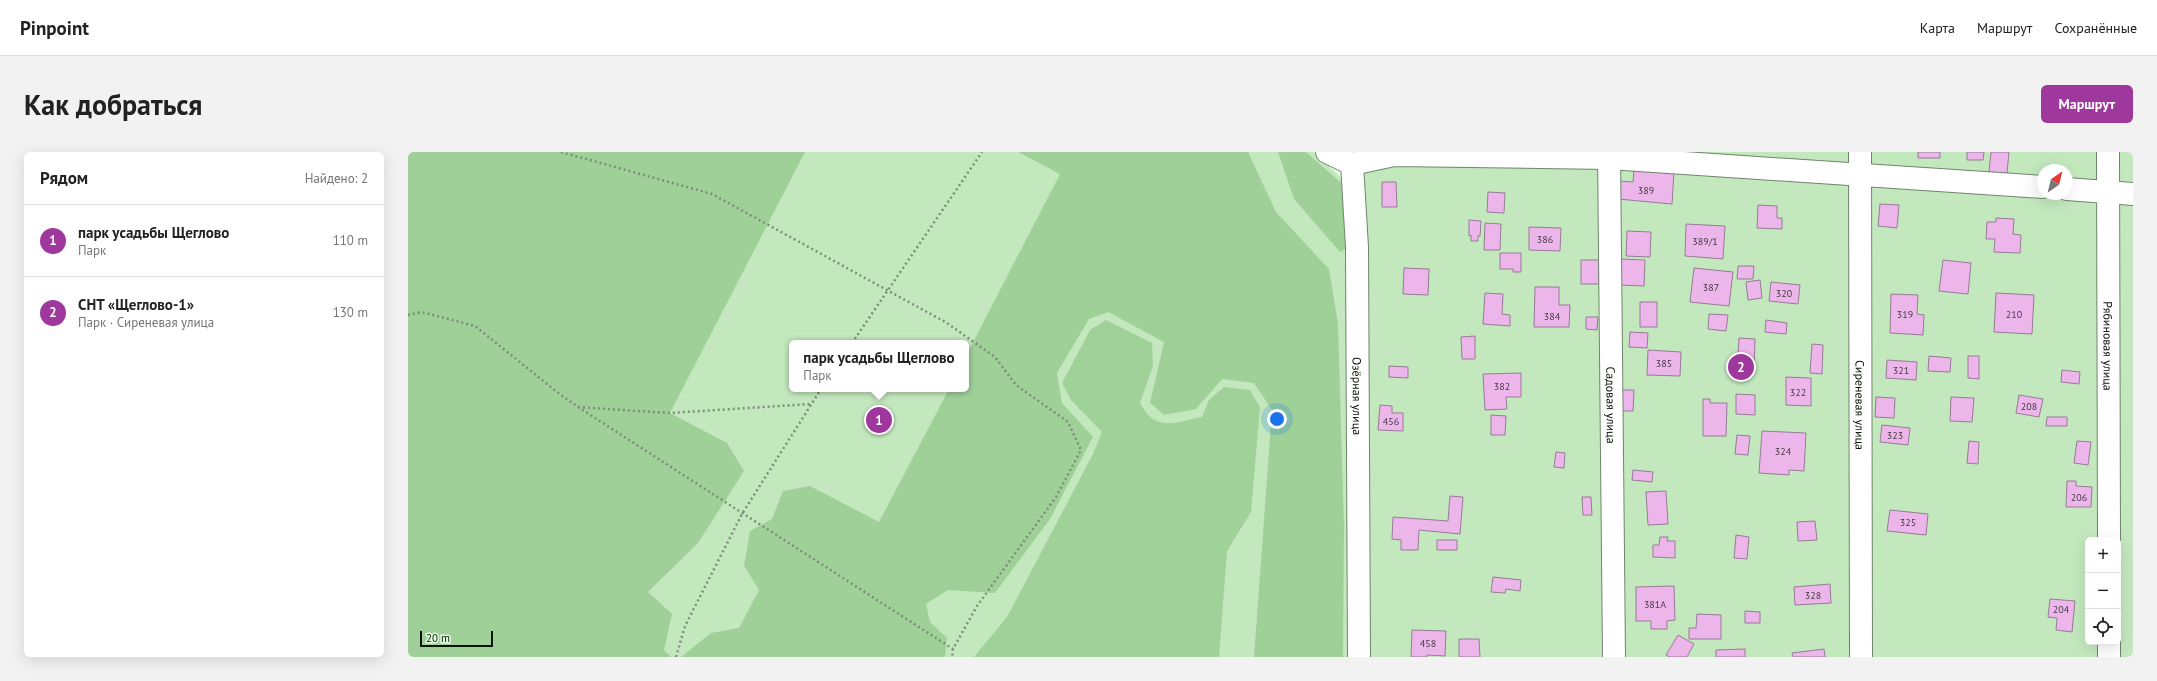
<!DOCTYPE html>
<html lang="ru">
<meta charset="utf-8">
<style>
:root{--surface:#fff;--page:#f2f2f2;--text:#222;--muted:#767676;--line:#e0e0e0;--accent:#9e389d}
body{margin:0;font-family:"PT Sans",sans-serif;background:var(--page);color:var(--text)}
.controls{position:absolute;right:12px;bottom:12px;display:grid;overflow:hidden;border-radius:6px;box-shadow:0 4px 16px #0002}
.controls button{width:36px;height:36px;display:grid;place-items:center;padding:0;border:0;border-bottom:1px solid var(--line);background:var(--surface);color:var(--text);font:20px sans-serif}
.compass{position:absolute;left:1629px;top:12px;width:36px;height:36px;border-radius:50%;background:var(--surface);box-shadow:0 4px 16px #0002;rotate:35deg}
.scale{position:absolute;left:12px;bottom:10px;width:73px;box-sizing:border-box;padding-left:4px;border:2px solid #0a1208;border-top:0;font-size:11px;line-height:14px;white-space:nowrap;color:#0a1208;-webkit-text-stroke:3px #e2fdde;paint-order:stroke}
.you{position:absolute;left:869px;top:267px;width:14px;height:14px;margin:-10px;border:3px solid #fff;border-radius:50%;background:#1a73e8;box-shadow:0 0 0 6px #1a73e833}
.badge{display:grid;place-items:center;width:26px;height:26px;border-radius:50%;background:var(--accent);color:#fff;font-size:13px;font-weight:700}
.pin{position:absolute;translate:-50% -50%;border:2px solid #fff;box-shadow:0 1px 4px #0006}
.popup{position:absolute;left:381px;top:188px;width:180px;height:52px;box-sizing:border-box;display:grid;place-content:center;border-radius:6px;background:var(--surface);filter:drop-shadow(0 1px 3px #0005);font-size:13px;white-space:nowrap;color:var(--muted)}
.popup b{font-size:15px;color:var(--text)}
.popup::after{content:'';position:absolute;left:50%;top:100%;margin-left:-8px;border:8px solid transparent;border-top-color:var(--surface)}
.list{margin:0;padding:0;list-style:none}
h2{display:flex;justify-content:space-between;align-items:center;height:52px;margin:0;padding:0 16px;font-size:17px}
h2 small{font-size:13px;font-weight:400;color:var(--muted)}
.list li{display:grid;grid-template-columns:26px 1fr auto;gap:12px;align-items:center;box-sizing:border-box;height:72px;padding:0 16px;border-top:1px solid var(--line)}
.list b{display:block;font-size:15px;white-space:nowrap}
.list p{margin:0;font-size:13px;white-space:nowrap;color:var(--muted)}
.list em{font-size:13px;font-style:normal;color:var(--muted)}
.icon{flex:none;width:22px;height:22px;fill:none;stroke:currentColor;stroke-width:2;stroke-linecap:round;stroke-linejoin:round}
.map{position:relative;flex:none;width:1725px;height:505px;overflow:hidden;border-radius:6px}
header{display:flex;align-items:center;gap:24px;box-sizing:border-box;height:56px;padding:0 20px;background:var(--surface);border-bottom:1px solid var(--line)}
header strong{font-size:19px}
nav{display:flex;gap:22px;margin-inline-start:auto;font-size:14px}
.intro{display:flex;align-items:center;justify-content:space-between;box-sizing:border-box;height:96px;padding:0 24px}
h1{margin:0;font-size:28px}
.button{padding:10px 18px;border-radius:6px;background:var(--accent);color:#fff;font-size:14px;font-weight:700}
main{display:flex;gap:24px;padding:0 24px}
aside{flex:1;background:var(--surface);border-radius:6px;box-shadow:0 4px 16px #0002}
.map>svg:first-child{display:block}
</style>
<header>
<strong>Pinpoint</strong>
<nav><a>Карта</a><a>Маршрут</a><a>Сохранённые</a></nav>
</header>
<div class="intro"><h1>Как добраться</h1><a class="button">Маршрут</a></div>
<main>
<aside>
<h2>Рядом<small>Найдено: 2</small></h2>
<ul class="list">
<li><span class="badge">1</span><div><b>парк усадьбы Щеглово</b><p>Парк</p></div><em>110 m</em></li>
<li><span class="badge">2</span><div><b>СНТ «Щеглово-1»</b><p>Парк · Сиреневая улица</p></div><em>130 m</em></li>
</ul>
</aside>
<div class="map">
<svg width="1725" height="505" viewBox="0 0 1725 505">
<rect width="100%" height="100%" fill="#e2fdde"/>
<path fill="#c3e8be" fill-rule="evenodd" d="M0 0H905L938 30 933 10 923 0H1725V505H0ZM1635 18H1659V42H1635ZM384 191H558V237H384ZM1680 388H1710V490H1680Z"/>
<path fill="#9fd098" d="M0 0H397L262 261 319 291 336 319 290 391 240 440 264 462 256 498 263 505H0Z
M610 0H840L868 60 921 117 930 172 936 374 935 505H846L864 258 846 231 814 227 788 257 756 263 742 251 756 190 700 160 681 167 649 221 654 251 685 285 642 367 587 441 540 438 518 452 522 470 539 486 537 505H273L303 481 331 476 351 438 336 414 342 379 364 367 375 339 402 334 471 370 541 237H558V204L652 22Z
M870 0H898L938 35 944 94 932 100 886 47Z"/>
<path fill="#a0d198" d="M698 168 744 191 745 214 732 251C747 281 768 270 794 265L801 248 816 235 842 238 852 255 843 360 819 399 811 505H566L599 465 685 302 694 280 663 248 654 231 682 178Z"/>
<path fill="#edb6eb" stroke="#967b95" d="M1510 0H1532V6H1510Z
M1559 0H1576L1575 8H1559Z
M1583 0H1601L1599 21 1581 20Z
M1226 17 1266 20 1264 52 1210 47 1212 29 1225 30Z
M974 30H988L989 55H974Z
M1080 40 1097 41 1096 61 1079 60Z
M1472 52 1491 53 1489 76 1470 74Z
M1350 53 1369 54V66H1374V77L1349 76Z
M1588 66 1606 67 1605 82 1613 83 1612 101 1586 100 1587 87H1578L1579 70H1588Z
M1061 68 1073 69 1072 84H1070V89H1063V83L1061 84Z
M1077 71 1093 72 1092 98H1076Z
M1278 72 1317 74 1315 107 1277 104Z
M1121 75 1153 76 1152 99 1121 98Z
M1219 79 1243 80 1242 105 1218 104Z
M1092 101H1113V120H1105V117H1092Z
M1213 107 1237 108 1236 134 1212 133Z
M1173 108H1191V132H1173Z
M1535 108 1563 111 1560 142 1531 139Z
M1330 114H1346L1345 127H1329Z
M996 116 1021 117 1020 143 995 142Z
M1286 116 1325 120 1321 154 1282 150Z
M1352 128 1354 146 1340 148 1338 130Z
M1363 130 1392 133 1390 152 1361 149Z
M1127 135H1151V153H1162L1161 175H1126Z
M1077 141 1095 142 1094 162 1102 163V174L1075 172Z
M1588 141 1626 143 1624 182 1586 180Z
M1483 142 1510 143 1509 162 1516 163 1515 183 1482 181Z
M1232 150H1249V175H1232Z
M1301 162 1320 163 1318 179 1300 177Z
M1178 165H1190L1189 178 1178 177Z
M1358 168 1379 171 1378 182 1357 180Z
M1222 180 1240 181 1239 196 1221 195Z
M1067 184V207H1054L1053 185Z
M1331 186 1347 187 1346 219 1329 218Z
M1404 192 1415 193 1414 222 1402 221Z
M1240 198 1273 200 1272 224 1239 223Z
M1521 204 1543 206 1542 220 1520 219Z
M1560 204H1571V227L1560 226Z
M1479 208 1509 210 1508 228 1478 226Z
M981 214 1000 215V226L981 225Z
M1654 218 1672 220 1671 232 1653 230Z
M1113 221V245H1098L1099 257 1077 258 1075 222Z
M1378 225 1403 226V254L1378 253Z
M1211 238H1226L1225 259H1210Z
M1328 242 1347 243V263L1328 262Z
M1611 243 1635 247 1631 265 1608 261Z
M1468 245 1487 246 1486 266 1467 265Z
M1543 245 1566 246 1564 270 1542 269Z
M1295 247H1302V251H1319L1318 284H1295Z
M972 253 984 254V261H995V279L970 278Z
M1083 263 1098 264 1097 283H1083Z
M1639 265H1659V274H1638Z
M1474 273 1502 276 1500 293 1472 290Z
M1354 279 1398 281 1396 319 1381 318V323L1351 321Z
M1329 283 1342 284 1340 303 1327 302Z
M1561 289 1571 290 1570 312 1559 311Z
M1669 289 1683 290 1680 313 1666 311Z
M1148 300 1157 301 1156 316 1146 315Z
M1225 318 1245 320 1244 330 1224 328Z
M1659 329H1668V334L1684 335 1683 355H1658Z
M1258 339 1260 372 1240 373 1238 340Z
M1042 344 1055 345 1052 382 1011 378 1010 398H993V388L984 387 985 365 1040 369Z
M1174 345H1183L1184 363H1175Z
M1482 358 1520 362 1518 383 1479 379Z
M1407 369 1409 388 1390 389 1389 370Z
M1328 383 1341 385 1339 407 1326 406Z
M1252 385H1260L1259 389H1267V406L1245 405V393H1251Z
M1029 388H1049V398H1029Z
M1085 425 1113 428 1112 439 1098 437 1097 441 1083 440Z
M1422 432 1423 451 1387 453 1386 435Z
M1266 434 1267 468 1259 469V477H1243V469H1228V435Z
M1642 447 1667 449 1664 480 1648 478 1649 466 1640 465Z
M1337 459 1352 460V471H1337Z
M1289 462 1313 463V487H1281V476H1288Z
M1004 478 1038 479 1037 504 1019 503V505H1003Z
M1270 483 1286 492 1279 505H1262L1258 503Z
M1051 487H1071L1072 505H1051Z
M1337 497V505H1308V498Z
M1416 497 1417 505H1385L1384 501Z"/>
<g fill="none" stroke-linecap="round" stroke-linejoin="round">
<defs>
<g id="minor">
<path id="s1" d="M919 0 944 12 949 95 951 505"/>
<path id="s2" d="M1201 0 1206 505"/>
<path id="s3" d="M1452 0 1453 505"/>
<path id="s4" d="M1700 0 1701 388"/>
<path d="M944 12 986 3 1201 6 1635 35"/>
<path d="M1659 37 1725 42"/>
<path d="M1701 490V505"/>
</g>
</defs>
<use href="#minor" stroke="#6f866b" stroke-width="24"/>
<path stroke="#7c8e79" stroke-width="2.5" stroke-dasharray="2 3" stroke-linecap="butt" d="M153 0 304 42 539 171 587 205 608 233 660 270 673 298 648 345 569 454 545 497 544 505
M0 163 14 160 67 174 149 240 170 255 545 497
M444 191 574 0
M170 255 262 261 403 252
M268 505 277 474 334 362 413 237"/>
<use href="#minor" stroke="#fff" stroke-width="22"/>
</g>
<g text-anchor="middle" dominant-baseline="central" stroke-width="4" stroke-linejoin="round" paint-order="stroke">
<g font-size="10" fill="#433b41">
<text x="1238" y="38">389</text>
<text x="1137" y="87">386</text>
<text x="1297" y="89">389/1</text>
<text x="1303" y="135">387</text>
<text x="1376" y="141">320</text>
<text x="1497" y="162">319</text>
<text x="1606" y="162">210</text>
<text x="1144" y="164">384</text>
<text x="1256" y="211">385</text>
<text x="1493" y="218">321</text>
<text x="1094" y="234">382</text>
<text x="1390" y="240">322</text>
<text x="1621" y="254">208</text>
<text x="983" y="269">456</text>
<text x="1487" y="283">323</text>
<text x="1375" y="299">324</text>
<text x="1671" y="345">206</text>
<text x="1500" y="370">325</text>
<text x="1405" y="443">328</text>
<text x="1247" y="452">381А</text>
<text x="1653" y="457">204</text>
<text x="1020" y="491">458</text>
</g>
<g font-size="12" fill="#0a1208" stroke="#e2fdde">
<text stroke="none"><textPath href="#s4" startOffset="194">Рябиновая улица</textPath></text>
<text stroke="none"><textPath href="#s1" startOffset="260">Озёрная улица</textPath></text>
<text stroke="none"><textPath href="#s3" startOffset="253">Сиреневая улица</textPath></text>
<text stroke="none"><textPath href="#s2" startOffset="253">Садовая улица</textPath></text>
</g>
</g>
</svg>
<div class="controls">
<button>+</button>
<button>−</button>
<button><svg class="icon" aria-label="locate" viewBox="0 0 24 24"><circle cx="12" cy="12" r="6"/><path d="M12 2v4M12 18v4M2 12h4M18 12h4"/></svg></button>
</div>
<svg class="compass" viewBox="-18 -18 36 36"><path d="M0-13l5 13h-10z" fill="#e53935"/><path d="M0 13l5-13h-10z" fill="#767676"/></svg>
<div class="scale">20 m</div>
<div class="you"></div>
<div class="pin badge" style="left:471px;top:268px">1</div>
<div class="popup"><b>парк усадьбы Щеглово</b>Парк</div>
<div class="pin badge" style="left:1333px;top:215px">2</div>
</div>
</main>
